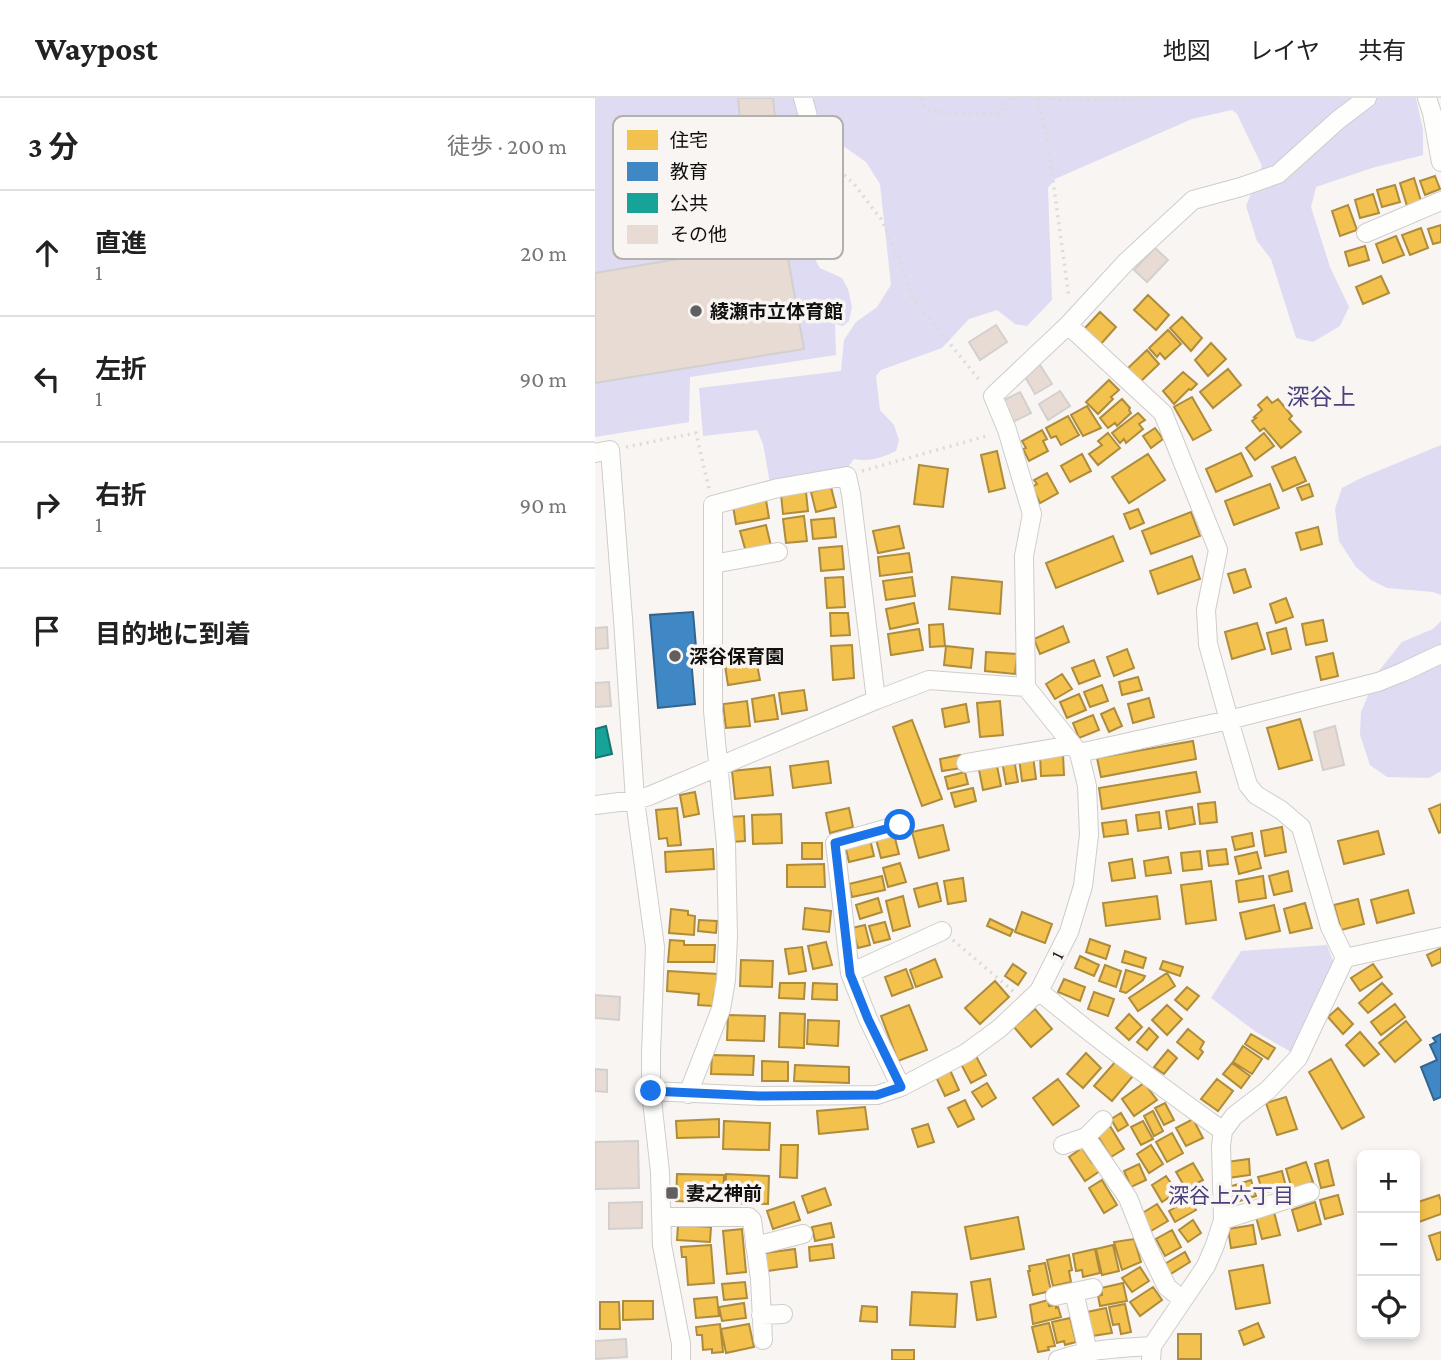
<!DOCTYPE html>
<html lang="ja">
<meta charset="utf-8">
<style>
:root{--surface:#fff;--page:#f6f6f6;--text:#222;--muted:#767676;--line:#e0e0e0}
body{margin:0;font-family:"Crimson Pro","Noto Sans JP",serif;background:var(--page);color:var(--text)}
.controls{position:absolute;right:21px;bottom:21px;display:grid;overflow:hidden;border-radius:10px;box-shadow:0 4px 10px #0003}
.controls button{width:63px;height:63px;display:grid;place-items:center;padding:0;border:0;border-bottom:2px solid var(--line);background:var(--surface);color:var(--text);font:35px sans-serif}
.stop{position:absolute;width:21px;height:21px;margin:-16px;border:5px solid #1a73e8;border-radius:50%;background:#fff}
.stop.end{background:#1a73e8;border-color:#fff;box-shadow:0 2px 7px #0008}
.list{margin:0;padding:0;list-style:none}
h2{display:flex;justify-content:space-between;align-items:center;height:91px;margin:0;padding:0 28px;font-size:30px}
h2 small{font-size:23px;font-weight:400;color:var(--muted)}
.list li{display:grid;grid-template-columns:46px 1fr auto;gap:21px;align-items:center;box-sizing:border-box;height:126px;padding:0 28px;border-top:2px solid var(--line)}
.list b{display:block;font-size:26px;white-space:nowrap}
.list p{margin:0;font-size:23px;white-space:nowrap;color:var(--muted)}
.list em{font-size:23px;font-style:normal;color:var(--muted)}
.icon{flex:none;width:38px;height:38px;fill:none;stroke:currentColor;stroke-width:2;stroke-linecap:round;stroke-linejoin:round}
.map{position:relative;flex:none;width:846px;height:1262px;overflow:hidden}
header{display:flex;align-items:center;gap:42px;box-sizing:border-box;height:98px;padding:0 35px;background:var(--surface);border-bottom:2px solid var(--line)}
header strong{font-size:33px}
nav{display:flex;gap:38px;margin-inline-start:auto;font-size:24px}
main{display:flex}
aside{flex:1;background:var(--surface)}
.map>svg:first-child{display:block}
</style>
<header>
<strong>Waypost</strong>
<nav><a>地図</a><a>レイヤ</a><a>共有</a></nav>
</header>
<main>
<aside>
<h2>3 分<small>徒歩 · 200 m</small></h2>
<ul class="list">
<li><svg class="icon" aria-label="ahead" viewBox="0 0 24 24"><path d="M12 20V5M6 11l6-6 6 6"/></svg><div><b>直進</b><p>1</p></div><em>20 m</em></li>
<li><svg class="icon" aria-label="left" viewBox="0 0 24 24"><path d="M17 20v-9H6M10 6l-5 5 5 5"/></svg><div><b>左折</b><p>1</p></div><em>90 m</em></li>
<li><svg class="icon" aria-label="right" viewBox="0 0 24 24"><path d="M7 20v-9h11M14 6l5 5-5 5"/></svg><div><b>右折</b><p>1</p></div><em>90 m</em></li>
<li><svg class="icon" aria-label="arrive" viewBox="0 0 24 24"><path d="M6 21V4h12l-3 4 3 4H6"/></svg><div><b>目的地に到着</b></div></li>
</ul>
</aside>
<div class="map">
<svg width="846" height="1262" viewBox="0 0 846 1262">
<rect width="100%" height="100%" fill="#f8f5f3"/>
<path fill="#dfdbf3" d="M0 0H200L208 24 196 52 202 68V80L215 153 225 170 247 180 253 191 257 209 254 223 248 228 240 226 241 257 95 279 94 324 0 339Z
M217 0H821L828 32V57L777 70 721 89 716 109 735 169 754 209 745 228 718 244 701 240 676 161 662 143 651 108 667 68 642 16 637 12 597 21 460 81 453 90 457 202 432 228 420 226 402 212 374 221 347 250 286 272 281 278 285 312 299 327 304 342 301 353C288 359 275 364 259 361L253 369 175 385 168 346 162 332 108 338 104 290 246 273 249 242 261 224 282 209 296 187 285 86 271 64 241 43 225 23Z
M846 347V497L838 494 792 490 776 482 761 469 744 443 740 411 747 390 766 380Z
M846 523V673L834 680 792 679 775 667 765 637 766 614 783 574 807 544 838 531Z
M732 847 738 863 737 870 698 955 661 934 616 900 646 853Z"/>
<path fill="#f2c14e" stroke="#ae8c3b" stroke-width="2" d="M840 78 845 91 830 97 825 83Z
M819 80 826 103 812 108 805 85Z
M800 87 805 104 787 109 782 92Z
M778 96 784 115 765 120 760 102Z
M753 107 762 132 745 138 737 113Z
M846 127V144L838 146 833 131Z
M826 130 833 150 815 157 807 137Z
M801 138 809 157 788 165 781 146Z
M770 148 774 162 754 168 750 154Z
M786 178 794 195 768 206 761 189Z
M553 197 574 217 561 232 539 212Z
M505 214 521 229 505 247 489 231Z
M587 219 607 240 596 253 575 230Z
M573 232 586 246 570 261 565 255 562 259 554 250Z
M616 245 631 261 613 278 600 262Z
M552 252 564 266 545 284 532 271Z
M633 271 646 287 618 310 605 294Z
M588 274 602 286 596 292 594 291 579 306 568 293Z
M514 282 524 292 516 299 518 301 503 316 491 304Z
M597 299 616 332 598 342 579 309Z
M672 299 677 305 683 301 697 318 694 321 706 334 686 350 669 330 665 333 657 323 661 320 659 319 667 312 663 307Z
M527 301 535 310 534 312 536 315 522 328 520 325 513 330 505 320Z
M492 308 506 330 488 338 476 317Z
M543 315 550 322 544 326 548 331 531 345 529 341 525 345 517 335Z
M473 318 484 337 466 347 461 338 456 340 451 330Z
M560 330 568 341 556 350 548 338Z
M447 332 452 341 448 343 453 353 434 363 428 351 431 350 427 343Z
M513 335 525 350 503 367 494 356 507 347 503 343Z
M669 335 679 348 660 362 651 350Z
M402 353 410 390 394 394 386 357Z
M646 355 657 378 621 394 611 371Z
M487 356 496 373 475 384 466 368Z
M553 356 570 382 534 405 517 379Z
M700 359 711 383 688 393 677 369Z
M324 367 353 371 348 409 319 406Z
M452 375 463 395 445 405 437 389 442 386 439 382Z
M675 386 684 410 639 427 630 403Z
M714 386 718 398 707 402 702 390Z
M236 389 241 409 221 414 216 394Z
M211 394 213 413 188 416 186 396Z
M171 402 174 420 141 426 138 408Z
M543 411 549 425 535 431 529 416Z
M596 414 605 438 556 456 547 433Z
M209 418 212 443 191 445 188 421Z
M239 420 241 439 218 441 216 422Z
M171 427 176 448 151 454 145 433Z
M304 428 309 450 283 455 278 433Z
M723 429 727 446 706 452 701 435Z
M518 438 528 463 461 490 451 465Z
M247 448 249 471 226 473 224 450Z
M314 455 317 474 285 478 283 459Z
M597 458 605 481 563 496 555 473Z
M650 471 656 489 639 495 633 476Z
M248 479 250 509 232 510 230 480Z
M317 479 320 498 291 502 288 483Z
M357 479 407 484 405 516 354 511Z
M691 500 698 519 681 525 675 506Z
M319 505 323 525 295 531 291 511Z
M235 515H253L255 537 236 538Z
M728 522 732 543 711 547 707 526Z
M662 525 670 551 637 561 630 534Z
M348 526 350 548 335 549 334 527Z
M468 528 474 544 445 556 439 541Z
M691 530 696 551 677 556 672 535Z
M324 531 328 552 296 557 293 536Z
M257 547 259 580 238 582 236 548Z
M351 548 378 551 376 570 349 567Z
M532 551 539 570 519 578 512 559Z
M391 554 422 556 420 576 390 573Z
M738 555 743 578 726 582 721 559Z
M160 556 165 582 133 587 129 561Z
M499 562 505 578 484 586 477 570Z
M467 576 477 591 460 601 451 586Z
M543 579 547 592 527 597 524 584Z
M507 587 513 603 495 609 489 594Z
M209 592 212 612 187 616 184 595Z
M484 596 491 612 472 620 465 604Z
M179 597 183 621 160 624 157 601Z
M554 600 559 619 538 625 533 606Z
M152 603 155 628 131 630 128 606Z
M405 603 408 637 385 639 382 605Z
M371 606 374 624 350 629 347 611Z
M519 610 527 628 514 634 506 616Z
M498 617 504 632 484 640 478 625Z
M705 621 717 662 684 671 672 630Z
M317 622 347 701 327 708 298 629Z
M598 643 601 661 506 679 502 660Z
M468 656 469 677 446 678 445 657Z
M365 657 367 670 347 673 345 661Z
M438 658 441 681 427 683 424 660Z
M419 661 423 684 411 686 407 663Z
M233 663 236 685 198 690 195 668Z
M401 663 406 688 388 692 383 667Z
M175 669 178 697 140 701 137 673Z
M370 674 373 686 353 691 350 679Z
M601 674 605 694 507 711 504 690Z
M378 690 381 703 360 709 356 695Z
M100 694 104 716 89 719 85 697Z
M620 704 622 724 605 726 603 706Z
M846 706V734L844 735 834 711Z
M597 709 600 726 574 731 571 713Z
M82 710 86 747 73 748 72 740 64 741 61 712Z
M254 710 258 729 235 735 231 715Z
M564 714 566 730 543 733 541 717Z
M186 716 187 745 158 746 157 717Z
M149 718 150 743 136 744 135 719Z
M531 722 533 736 509 739 507 725Z
M348 727 354 752 324 760 317 734Z
M687 729 691 754 670 758 666 733Z
M783 733 789 756 749 766 743 743Z
M657 735 659 748 640 752 637 739Z
M299 736 304 756 286 760 281 741Z
M275 741 279 758 254 764 250 747Z
M207 745H227V761H207Z
M118 751 119 771 71 774 70 754Z
M631 751 633 766 614 768 612 753Z
M605 753 607 771 588 773 586 755Z
M662 754 666 770 644 776 640 759Z
M573 759 576 775 551 778 549 763Z
M537 761 540 780 517 783 514 765Z
M305 765 311 784 293 789 288 770Z
M229 766 230 789H192V767Z
M693 773 697 793 679 797 674 778Z
M287 778 290 792 257 799 254 786Z
M668 778 671 800 644 804 641 783Z
M368 780 371 803 353 806 349 783Z
M616 783 621 822 591 826 586 787Z
M342 785 346 803 324 809 319 791Z
M813 792 819 815 782 825 776 802Z
M308 798 315 828 298 833 291 803Z
M562 798 565 821 511 828 508 805Z
M283 800 287 814 265 821 261 807Z
M763 801 769 826 746 832 739 807Z
M710 805 717 830 695 835 689 811Z
M679 807 685 833 651 841 645 815Z
M210 810 236 813 234 834 208 831Z
M76 811 93 813V817L100 818 99 837 74 835Z
M427 814 457 826 450 845 420 834Z
M395 821 418 832 415 838 392 828Z
M104 822 122 823 121 835 103 833Z
M290 824 295 841 279 845 274 828Z
M270 827 275 847 263 850 257 830Z
M495 841 515 848 511 861 491 854Z
M75 842 89 843V847H120L119 864H73Z
M231 844 237 867 218 871 213 848Z
M207 849 211 873 194 876 190 851Z
M846 850V864L837 868 832 857Z
M530 853 551 860 548 870 527 864Z
M485 858 504 867 499 878 480 870Z
M340 861 347 879 321 889 315 872Z
M146 862 178 863 177 889 145 888Z
M568 863 588 869 585 878 565 871Z
M418 866 431 875 423 887 410 878Z
M778 866 787 879 765 893 756 880Z
M510 867 526 873 521 889 504 883Z
M311 871 318 890 297 898 290 879Z
M531 872 550 878 548 882 531 895 525 893Z
M73 873 123 876V895L119 896 118 908 103 907 104 896 72 893Z
M572 875 580 888 543 913 534 900Z
M469 881 490 889 485 903 463 894Z
M400 883 414 899 385 926 370 910Z
M185 885H210L209 901 184 900Z
M218 885 242 886V902L217 901Z
M787 885 797 896 773 915 764 905Z
M592 889 604 898 592 912 580 902Z
M499 894 519 901 513 918 493 911Z
M800 906 810 919 786 937 776 924Z
M314 907 332 952 303 963 286 918Z
M572 907 587 921 572 937 557 922Z
M743 910 758 926 748 936 733 919Z
M440 911 457 931 436 949 419 929Z
M185 915 210 916 209 950 184 949Z
M534 916 547 929 534 942 521 930Z
M133 917 170 918 169 943 132 942Z
M213 922 244 923 243 948 212 946Z
M811 923 826 942 800 964 784 945Z
M554 930 563 939 552 952 542 944Z
M593 931 609 944 605 951 608 954 603 961 582 944Z
M765 934 784 956 769 968 751 947Z
M656 936 680 950 673 961 650 946Z
M648 948 667 961 657 976 638 964Z
M573 952 582 960 569 976 559 969Z
M491 955 506 970 488 990 472 976Z
M117 957 159 958 158 977 116 976Z
M381 958 391 977 376 985 366 966Z
M736 961 769 1019 747 1031 714 974Z
M167 963 193 964V983H167Z
M520 964 538 978 517 1003 499 988Z
M637 965 655 978 646 990 628 976Z
M200 967 254 969V985L199 983Z
M355 972 364 992 350 998 341 979Z
M463 981 484 1008 458 1027 438 1000Z
M622 981 638 993 623 1013 606 1001Z
M392 985 401 1000 387 1009 377 994Z
M549 985 562 1002 539 1018 527 1001Z
M691 999 702 1031 682 1037 671 1005Z
M370 1002 379 1021 363 1029 353 1010Z
M570 1005 579 1022 569 1027 560 1010Z
M270 1009 273 1031 224 1036 222 1013Z
M558 1013 568 1033 559 1038 549 1018Z
M526 1015 533 1027 523 1033 516 1021Z
M124 1021V1039L82 1040 81 1023Z
M598 1021 608 1040 591 1048 581 1030Z
M129 1023 175 1025 174 1052 128 1051Z
M548 1023 558 1041 546 1047 536 1029Z
M333 1026 339 1044 323 1049 317 1031Z
M515 1028 529 1051 516 1059 502 1037Z
M577 1035 588 1055 572 1064 561 1044Z
M186 1047H203L202 1080 185 1079Z
M556 1047 568 1066 554 1075 542 1056Z
M487 1050 497 1065 499 1064 505 1073 490 1083 474 1059Z
M654 1061 655 1077 633 1080 631 1064Z
M733 1062 739 1087 726 1090 720 1066Z
M711 1064 718 1084 697 1091 691 1071Z
M598 1065 608 1082 591 1091 581 1074Z
M544 1066 551 1082 536 1089 529 1073Z
M687 1073 691 1089 668 1095 663 1079Z
M82 1076 129 1077 128 1105 81 1103Z
M131 1076 174 1078 173 1106 130 1105Z
M571 1078 582 1094 567 1104 557 1087Z
M507 1082 522 1107 509 1115 494 1090Z
M656 1082 661 1098 638 1105 634 1089Z
M230 1090 236 1107 213 1115 207 1098Z
M743 1097 748 1116 730 1121 725 1102Z
M844 1097 846 1103V1116L824 1124 820 1111V1105Z
M594 1101 601 1112 580 1124 574 1113Z
M199 1104 205 1122 178 1131 172 1113Z
M720 1104 726 1126 703 1133 697 1112Z
M562 1106 573 1123 556 1133 546 1116Z
M679 1114 685 1137 667 1141 661 1119Z
M423 1119 429 1151 376 1161 370 1129Z
M598 1122 606 1135 593 1144 584 1132Z
M236 1125 239 1139 220 1143 217 1129Z
M83 1127 116 1129 115 1144 82 1142Z
M658 1127 661 1146 636 1150 633 1131Z
M147 1131 151 1174 132 1176 128 1133Z
M577 1132 586 1149 570 1158 561 1141Z
M846 1134V1161L842 1162 834 1138Z
M539 1141 546 1164 527 1172 519 1144Z
M237 1146 239 1160 215 1163 214 1149Z
M116 1147 119 1185 93 1187 91 1159H87L86 1149Z
M518 1147 524 1173 507 1177 501 1151Z
M200 1151 202 1169 172 1173 170 1155Z
M500 1151 505 1175 488 1179 487 1172 481 1173 478 1156Z
M590 1154 595 1164 574 1177 568 1167Z
M474 1157 477 1172 474 1173 476 1184 458 1188 452 1162Z
M450 1165 456 1193 438 1197 433 1173H435L434 1168Z
M668 1167 675 1205 641 1211 634 1173Z
M545 1169 554 1183 537 1194 527 1180Z
M395 1181 401 1219 382 1222 376 1184Z
M150 1184 152 1200 129 1202 127 1186Z
M528 1185 532 1203 505 1208 503 1198 507 1197 506 1190Z
M558 1189 567 1202 545 1218 535 1204Z
M317 1194 362 1196 360 1229 315 1227Z
M122 1199 124 1218 101 1220 99 1201Z
M453 1202 454 1208 461 1207V1210L463 1209 466 1219 438 1226 435 1207Z
M28 1203H58V1221L28 1222Z
M5 1204H24L25 1231H5Z
M149 1205 151 1220 127 1223 124 1209Z
M530 1206 536 1234 526 1236 524 1226 518 1227 514 1209Z
M267 1208 282 1209V1224L265 1223Z
M511 1210 517 1235 497 1238 492 1214Z
M475 1220 481 1244 470 1247 469 1243 462 1245 457 1224Z
M454 1225 460 1248 453 1249 454 1252 443 1254 437 1229Z
M663 1225 669 1239 649 1247 644 1233Z
M125 1226 128 1254 117 1255V1251L108 1252 107 1237H102L101 1229Z
M154 1226 159 1249 131 1255 126 1231Z
M583 1236H606V1261H583Z
M297 1252H319V1262H297Z"/>
<path fill="#3f88c5" stroke="#31648e" stroke-width="2" d="M98 514 101 549H95L100 606 63 610 55 517Z
M846 936V999L839 1002 826 969 842 962 835 947 841 944 838 940Z"/>
<path fill="#17a398" stroke="#15776f" stroke-width="2" d="M11 628 17 656 0 660V631Z"/>
<path fill="#e8dbd3" stroke="#d2d0cf" stroke-width="2" d="M143 0H178L183 51 148 54Z
M190 143 209 251 0 285V175Z
M560 150 573 162 552 184 539 172Z
M401 227 412 244 385 262 374 244Z
M445 267 457 286 440 296 429 277Z
M465 293 475 308 453 322 444 306Z
M425 294 436 315 418 324 407 303Z
M12 529 13 550 0 551V530Z
M14 584 16 608 0 609V585Z
M740 628 749 667 728 672 719 634Z
M0 897 25 899 24 922 0 920Z
M0 971 12 972V994L0 993Z
M43 1043 44 1090 0 1091V1044Z
M47 1104V1130L14 1131V1105Z
M31 1241 32 1259 0 1261V1243Z"/>
<g fill="none" stroke-linecap="round" stroke-linejoin="round">
<defs>
<path id="minor" d="M208 0 218 37
M832 0 837 15 846 64
M771 135 846 103
M473 227 568 315 623 452 611 512 613 546 634 622 484 655 431 589 429 458 437 416 412 332 398 298 473 227 531 164 598 102 646 89 683 76 743 22 772 0
M0 355 15 352 28 521 40 702 60 849 56 956V993L65 1074 67 1147 86 1246V1262
M118 466 183 454
M371 665 477 647
M0 707 40 702 54 698 281 602 334 582 431 589
M750 860 735 829 706 729 686 712 661 697 653 687 634 622 783 584 808 574 846 556
M750 860 846 839
M255 875 347 833
M444 893C503 942 565 988 628 1033
M306 989 371 955 405 930 444 893 474 834 488 788 494 737 492 688 484 655
M56 993 164 998 282 997 306 989 273 921 255 875 240 745 305 727
M93 996 126 911 131 882 133 838 131 747 118 613V407L183 390 252 378 256 396 281 602
M491 1039 533 1100 552 1148 572 1189 588 1202
M468 1047 491 1039 508 1022
M66 1119H154L157 1122 165 1181 168 1242
M628 1122 715 1094
M160 1148 208 1136
M479 1194 493 1254
M460 1198 498 1190
M166 1217 188 1216
M463 1262C493 1251 525 1250 557 1248
M556 1262 557 1248 611 1168 620 1147 628 1122 626 1048 628 1033 639 1018 673 992 703 960 750 860"/>
</defs>
<use href="#minor" stroke="#cfcdcc" stroke-width="20"/>
<path stroke="#dbdbda" stroke-width="3.5" stroke-dasharray="2 5" stroke-linecap="butt" d="M326 0 331 11 355 16H404L419 0
M443 0 453 46 474 200
M458 0 461 2 546 0
M225 52 228 57 259 86 286 121 302 155 317 199 386 284
M31 349 101 335 114 391
M267 373 395 337
M358 842 419 894"/>
<use href="#minor" stroke="#fefefd" stroke-width="18"/>
</g>
<g fill="none" stroke-linecap="round" stroke-linejoin="round">
<path stroke="#1a73e8" stroke-width="9" d="M56 993 164 998 282 997 306 989 273 921 255 876 240 745 305 727"/>
</g>
<g fill="#62605f" stroke="#f9f5f2" stroke-width="2.5">
<circle cx="101" cy="213" r="7"/>
<circle cx="80" cy="558" r="7"/>
<rect x="70" y="1088" width="14" height="14" rx="3.5"/>
</g>
<g text-anchor="middle" dominant-baseline="central" stroke-width="7" stroke-linejoin="round" paint-order="stroke">
<g font-size="19" font-weight="bold" fill="#11100f" stroke="#f9f5f2" text-anchor="start">
<text x="115" y="213">綾瀬市立体育館</text>
<text x="94" y="558">深谷保育園</text>
<text x="91" y="1095">妻之神前</text>
</g>
<g font-size="19" fill="#11100f" stroke="#f9f5f2">
<text transform="translate(462 857) rotate(-63)">1</text>
</g>
<g font-size="21" fill="#4a407d" stroke="#f9f5f2">
<text x="636" y="1098">深谷上六丁目</text>
</g>
<g font-size="23" fill="#4a407d" stroke="#f9f5f2">
<text x="726" y="299">深谷上</text>
</g>
</g>
<rect x="18" y="18" width="230" height="143" rx="10" fill="#f9f5f2" stroke="#b3b0ae" stroke-width="2"/>
<rect x="32" y="32" width="31" height="20" fill="#f2c14e"/>
<rect x="32" y="64" width="31" height="19" fill="#3f88c5"/>
<rect x="32" y="95" width="31" height="20" fill="#17a398"/>
<rect x="32" y="127" width="31" height="19" fill="#e8dbd3"/>
<g font-size="19" fill="#11100f">
<text x="75" y="49">住宅</text>
<text x="75" y="80">教育</text>
<text x="75" y="112">公共</text>
<text x="75" y="143">その他</text>
</g>
</svg>
<div class="controls">
<button>+</button>
<button>−</button>
<button><svg class="icon" aria-label="locate" viewBox="0 0 24 24"><circle cx="12" cy="12" r="6"/><path d="M12 2v4M12 18v4M2 12h4M18 12h4"/></svg></button>
</div>
<div class="stop" style="left:305px;top:727px"></div>
<div class="stop end" style="left:56px;top:993px"></div>
</div>
</main>
